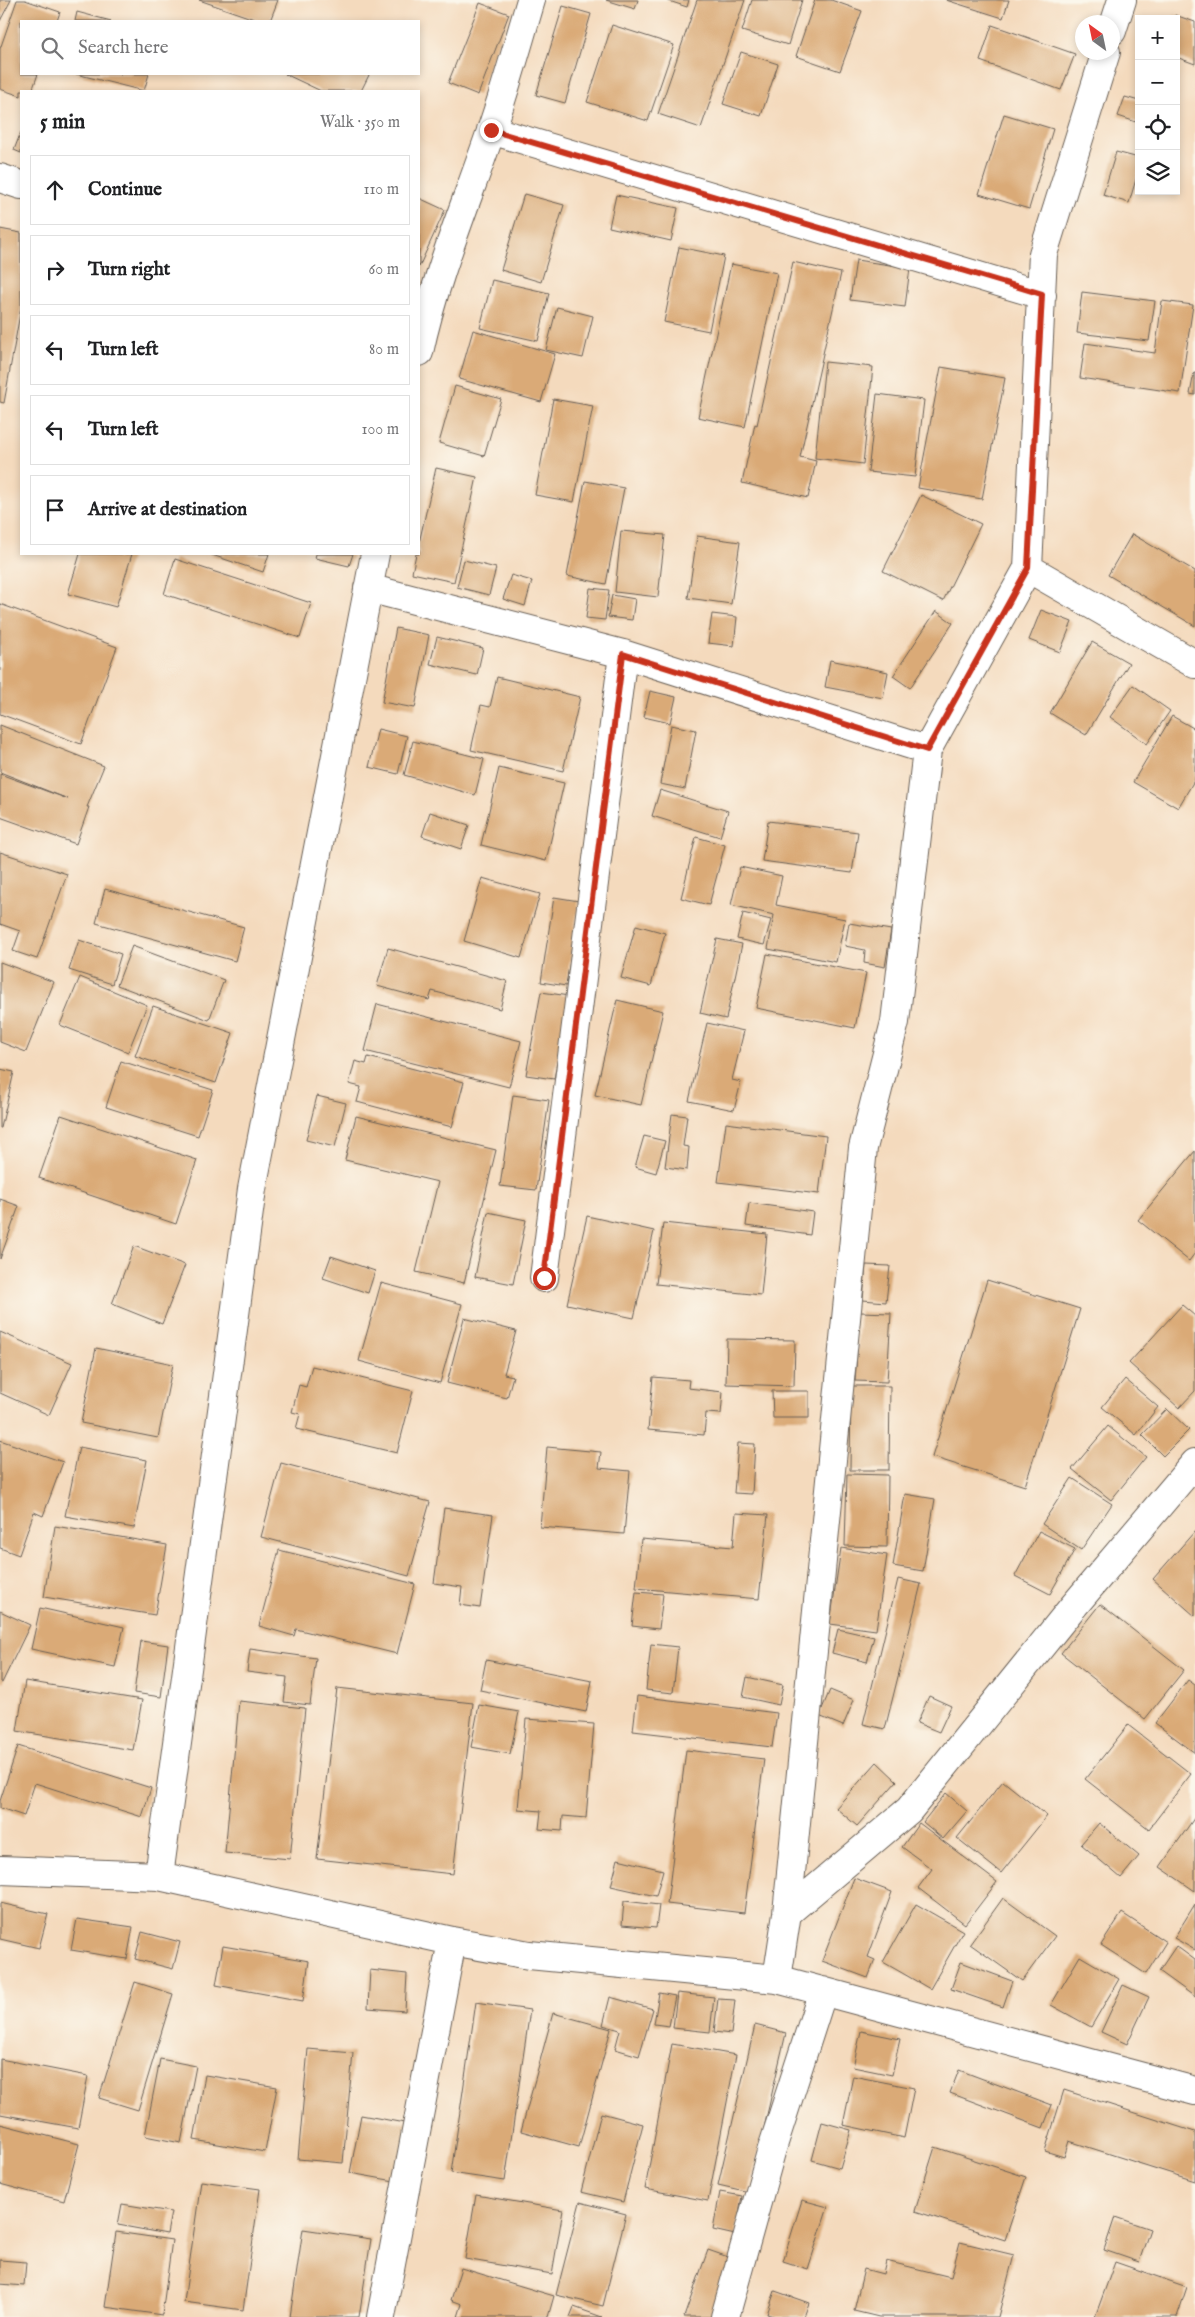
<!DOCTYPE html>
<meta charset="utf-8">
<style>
:root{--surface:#fff;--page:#f2f2f2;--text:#202124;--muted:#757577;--line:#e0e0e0}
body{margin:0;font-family:"IM FELL English",serif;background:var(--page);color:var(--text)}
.controls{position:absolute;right:15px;top:15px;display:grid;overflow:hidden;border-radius:0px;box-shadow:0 2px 8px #0003}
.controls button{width:45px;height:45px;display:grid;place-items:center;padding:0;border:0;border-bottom:1px solid var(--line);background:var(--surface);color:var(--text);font:25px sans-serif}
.compass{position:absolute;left:1075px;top:15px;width:45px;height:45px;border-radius:50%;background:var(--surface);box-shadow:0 2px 8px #0003;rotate:327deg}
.stop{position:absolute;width:15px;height:15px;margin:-11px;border:4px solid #c8321e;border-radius:50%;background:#fff}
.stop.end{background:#c8321e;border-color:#fff;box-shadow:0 1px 5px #0008}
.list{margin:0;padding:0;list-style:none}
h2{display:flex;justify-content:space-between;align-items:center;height:65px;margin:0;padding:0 20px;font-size:21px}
h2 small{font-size:16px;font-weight:400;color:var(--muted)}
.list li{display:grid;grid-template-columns:32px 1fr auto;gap:15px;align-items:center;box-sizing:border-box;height:70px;margin:0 10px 10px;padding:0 10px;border:1px solid var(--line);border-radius:0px}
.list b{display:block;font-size:19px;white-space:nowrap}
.list em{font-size:16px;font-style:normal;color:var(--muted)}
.icon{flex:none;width:28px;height:28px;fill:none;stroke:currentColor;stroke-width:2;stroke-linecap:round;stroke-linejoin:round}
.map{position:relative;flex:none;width:1195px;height:2317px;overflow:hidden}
.search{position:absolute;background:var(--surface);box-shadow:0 2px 8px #0003;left:20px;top:20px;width:400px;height:55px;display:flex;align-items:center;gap:12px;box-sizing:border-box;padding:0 18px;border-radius:0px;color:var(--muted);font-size:19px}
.panel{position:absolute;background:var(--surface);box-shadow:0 2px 8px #0003;left:20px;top:90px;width:400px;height:465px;border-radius:0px}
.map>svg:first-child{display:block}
</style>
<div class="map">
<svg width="1195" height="2317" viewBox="0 0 1195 2317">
<rect width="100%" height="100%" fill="#fbf7ec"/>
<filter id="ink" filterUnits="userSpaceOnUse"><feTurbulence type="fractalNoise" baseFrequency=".02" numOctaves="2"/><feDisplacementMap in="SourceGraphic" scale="10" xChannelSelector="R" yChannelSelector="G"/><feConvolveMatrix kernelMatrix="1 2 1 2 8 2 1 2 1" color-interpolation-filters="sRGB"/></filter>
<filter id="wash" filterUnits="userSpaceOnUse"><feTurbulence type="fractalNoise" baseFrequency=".0096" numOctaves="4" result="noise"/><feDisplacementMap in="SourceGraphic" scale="20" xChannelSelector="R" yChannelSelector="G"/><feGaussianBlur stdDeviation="1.12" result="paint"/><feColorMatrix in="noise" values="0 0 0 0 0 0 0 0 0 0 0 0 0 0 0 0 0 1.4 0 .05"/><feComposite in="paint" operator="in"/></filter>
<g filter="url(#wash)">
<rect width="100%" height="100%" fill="#f4dabd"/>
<g id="blocks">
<path fill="#daaa77" d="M0 0H11L0 21Z
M17 0H25L60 12 57 21H21V74H38L32 91H21V96L0 89V49Z
M199 0H278L270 21H260Z
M606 0H638L635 9Z
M666 0H689L687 7Z
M697 0H745L701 128 658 114Z
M752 0H802L788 45 742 31Z
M815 0H831L862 11 840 71 796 56Z
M946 0H1009L1003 18Z
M480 3 509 14 478 95 448 83Z
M563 6 591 14 565 103 536 95Z
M77 12 111 21H75Z
M1175 15 1195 22V64L1176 57V19H1173Z
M612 25 674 45 648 121 587 102Z
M992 25 1075 54 1061 90 980 61Z
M741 52 778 64 761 116 723 104Z
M76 74H149L144 91Z
M285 74H367L369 75 361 91H321Z
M1125 97 1139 101V123L1118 116Z
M1004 114 1053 129 1029 209 979 194Z
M21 132V153L14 150Z
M1116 152 1139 158V169L1129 203 1103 195Z
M524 194 564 205 541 282 501 270Z
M616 195 678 208 671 241 609 227Z
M419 198 445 210 419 267Z
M0 229 21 233V308L4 403 0 402Z
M679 247 724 256 709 331 664 322Z
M856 260 910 268 905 307 850 300Z
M793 262 841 273 800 457 816 461 808 498 742 483 755 424 757 425Z
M731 264 777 273 745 427 698 417Z
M492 280 549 293 538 341 480 328Z
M1082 292 1155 301 1149 341 1077 333Z
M1162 301 1193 305 1180 393 1080 378 1085 343 1155 353Z
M557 307 593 316 583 358 546 350Z
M473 330 555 354 541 402 459 379Z
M825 362 873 367 863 464 815 458Z
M941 367 1005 378 982 499 918 488Z
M1194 373H1195V395L1190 394Z
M455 386 501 399 484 456 439 443Z
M877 394 924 400 915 477 868 472Z
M553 399 593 406 574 502 535 495Z
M436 468 477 477 454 582 412 573 416 554H419V543Z
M585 481 624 488 606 584 567 576Z
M921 495 981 524 943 601 883 571Z
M621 531 665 535 658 597 615 592Z
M1132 534 1195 571V626L1108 575Z
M697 536 740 542 731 604 688 598Z
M80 554H132L116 607 68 594Z
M209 554H269L263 572Z
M316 554H353L349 566 315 558Z
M175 559 311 603 300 638 164 594Z
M464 560 496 568 489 595 457 587Z
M511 575 532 581 525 606 503 599Z
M590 588 609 590 605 620 586 618Z
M612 595 635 599 632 620 608 617Z
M0 604 117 647 81 744 0 714Z
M1041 610 1072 622 1060 652 1029 640Z
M936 611 953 623 910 688 893 676Z
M712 614 737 617 734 646 708 643Z
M396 628 429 635 415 708 382 702Z
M437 637 483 648 477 675 430 664Z
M1092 642 1129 663 1086 735 1050 713Z
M830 660 888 672 883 698 825 687Z
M497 677 580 697 563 771 471 750 481 705 490 707Z
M1133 685 1170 711 1147 744 1110 717Z
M650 691 676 697 670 723 644 717Z
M1172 716 1195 729V779L1178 808 1133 782Z
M0 725 104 766 87 807H89L76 844 0 817V774L68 799 0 772Z
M671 725 696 730 685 789 660 784Z
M378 729 407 736 398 774 369 767Z
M413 741 484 759 475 795 404 775Z
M499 768 564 783 546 861 481 845Z
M660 790 728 811 720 837 652 816Z
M430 812 469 825 461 849 422 836Z
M768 821 858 832 852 873 762 861Z
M696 837 725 845 709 905 681 898Z
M0 852 67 874 37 959 13 951 20 931 0 924Z
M740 867 782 876 776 905 845 919 836 962 768 949 774 915 731 905Z
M482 878 540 894 521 958 464 941Z
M105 889 244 927 235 961 96 923Z
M554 897 579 901 566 986 541 982Z
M743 913 771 920 764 945 737 939Z
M849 923 891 930 885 967 864 963 865 950 845 946Z
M636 925 665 933 651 986 621 978Z
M717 939 742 944 726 1019 700 1013Z
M79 940 121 954 112 984 69 970Z
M132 946 224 980 209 1020 117 985Z
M388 948 507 981 500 1009 432 991 429 1000 377 986Z
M767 954 866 973 855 1028 756 1008Z
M0 962 54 982 26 1052 0 1042Z
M80 977 147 1005 128 1052 60 1025Z
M541 992 569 996 554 1079 526 1075Z
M617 1000 663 1011 641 1105 595 1095Z
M377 1004 521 1041 509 1087 365 1051Z
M153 1006 233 1033 216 1083 135 1056Z
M707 1023 744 1031 732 1080 741 1082 734 1110 689 1101Z
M368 1057 464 1082 452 1127 357 1102 361 1087 349 1084 355 1061 366 1064Z
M121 1061 213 1090 198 1136 106 1107Z
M0 1069 14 1072 1 1128H0Z
M513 1095 549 1100 536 1190 500 1186Z
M317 1096 346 1103 335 1147 306 1140Z
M672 1114 687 1116 683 1146 689 1147 687 1170 665 1167Z
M61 1115 197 1160 176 1224 39 1178Z
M356 1116 496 1150 464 1283 416 1272 438 1182 345 1160Z
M726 1123 826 1136 819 1194 718 1182Z
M644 1136 665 1141 656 1173 635 1167Z
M1195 1151V1253L1189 1261 1138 1220Z
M0 1199 19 1206 0 1259Z
M749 1203 813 1212 810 1235 746 1226Z
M488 1212 526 1220 513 1284 475 1277Z
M587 1216 654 1231 634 1318 567 1304Z
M663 1223 767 1234 761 1295 656 1284Z
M134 1246 185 1265 162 1324 112 1304Z
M331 1256 375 1271 368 1293 323 1278Z
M866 1265 890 1266 886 1302 863 1300Z
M987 1280 1080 1309 1025 1486 932 1457Z
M381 1283 462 1304 440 1383 359 1361Z
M1182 1305 1195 1316V1391L1179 1408 1129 1363Z
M860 1312 891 1313 887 1382 855 1381Z
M464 1318 516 1331 504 1374 513 1376 507 1398 447 1383Z
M0 1332 72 1363 49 1415 0 1393Z
M727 1339 795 1340 794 1386 726 1384Z
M96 1348 173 1364 158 1438 81 1423Z
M312 1366 413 1391 397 1453 296 1429 300 1414 292 1412 299 1385 306 1387Z
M653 1377 689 1380 688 1388 723 1392 721 1414 706 1413 704 1435 648 1430Z
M1125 1379 1158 1407 1136 1435 1102 1407Z
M851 1386H890L889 1470H850Z
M772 1391H809V1418H773Z
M1167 1409 1189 1430 1163 1456 1142 1435Z
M1108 1426 1146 1457 1111 1500 1072 1469Z
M0 1440 63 1462 43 1516 34 1512 19 1555 0 1548Z
M738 1443 755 1444 752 1494 734 1493Z
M79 1447 147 1460 134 1528 65 1516Z
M547 1447 601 1452 599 1468 630 1471 624 1534 540 1527Z
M281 1463 430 1502 409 1576 261 1537Z
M847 1474 888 1475 887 1547 845 1546Z
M1072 1478 1112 1504 1081 1550 1042 1524Z
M905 1494 935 1499 923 1571 893 1566Z
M444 1508 493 1515 480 1608 460 1605 462 1587 434 1583Z
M736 1513 768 1515 759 1599 636 1588 641 1539 733 1547Z
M55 1526 167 1545 155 1615 44 1597Z
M1039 1531 1075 1549 1050 1594 1015 1576Z
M1195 1531V1616L1153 1579Z
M841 1548 887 1555 876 1630 830 1624Z
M279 1550 415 1584 397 1654 296 1629 294 1636 259 1626Z
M898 1579 921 1584 885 1729 863 1724Z
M636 1592 663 1594 659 1629 632 1626Z
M1100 1604 1184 1670 1145 1719 1061 1653Z
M40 1608 124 1627 115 1667 31 1649Z
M0 1611 30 1625 2 1683 0 1682Z
M838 1629 874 1637 867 1662 832 1653Z
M141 1641 168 1645 161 1697 134 1693Z
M651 1644 678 1647 673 1693 646 1690Z
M250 1649 316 1658 310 1705 284 1702 287 1677 247 1672Z
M486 1660 592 1681 586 1712 480 1690Z
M747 1677 783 1685 779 1705 743 1697Z
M1188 1680 1195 1685V1753L1155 1723Z
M25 1681 142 1700 133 1750 17 1731Z
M337 1688 473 1703 453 1874 317 1859Z
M830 1690 854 1700 843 1726 819 1716Z
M637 1696 777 1713 772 1747 633 1731Z
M929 1696 951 1706 939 1732 917 1723Z
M239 1701 305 1708 290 1859 225 1853Z
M479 1705 519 1712 510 1754 471 1747Z
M526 1719 594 1724 586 1818 563 1816 562 1831 539 1829 541 1811 518 1809Z
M1128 1725 1191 1774 1149 1829 1085 1779Z
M18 1746 151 1788 142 1817 35 1783 24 1816 0 1808V1801Z
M686 1750 764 1759 744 1913 667 1904Z
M877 1762 897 1781 857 1826 836 1808Z
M1003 1781 1047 1816 1001 1873 957 1838Z
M946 1793 967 1811 943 1839 923 1822Z
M1195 1817V1891L1160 1867Z
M919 1823 997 1882 965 1924 918 1888 932 1869 902 1847Z
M1099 1823 1139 1856 1121 1878 1081 1844Z
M618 1859 663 1870 656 1896 611 1886Z
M854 1878 892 1892 868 1957 875 1960 868 1978 822 1961Z
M1003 1898 1055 1936 1022 1981 970 1944Z
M624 1901 659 1905 656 1928 622 1925Z
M0 1903 48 1914 39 1948 0 1939Z
M916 1904 963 1931 930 1989 883 1962Z
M1195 1904V1950L1174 1938Z
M1122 1913 1166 1942 1146 1974 1101 1945Z
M77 1919 133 1927 127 1959 71 1950Z
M142 1932 180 1942 173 1969 135 1959Z
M223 1946 309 1961 303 2001 216 1985Z
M1176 1946 1195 1960V1997L1159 1971Z
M1080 1956 1119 1979 1091 2027 1051 2005Z
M961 1962 1012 1981 1003 2007 951 1989Z
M370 1970 407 1974 405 2011 368 2008Z
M135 1982 173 1994 138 2110 99 2098Z
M1123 1985 1149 1997 1127 2044 1101 2032Z
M659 1993 675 1996 669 2026 654 2024Z
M677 1993 714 1997 710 2032 673 2028Z
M610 1997 653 2009 639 2056 615 2049 620 2030 603 2025Z
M718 1999 735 2000 731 2034 714 2032Z
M476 2002 530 2010 505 2181 451 2173Z
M553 2013 611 2029 579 2147 521 2131Z
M755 2025 786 2033 749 2192 718 2185Z
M861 2031 900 2039 892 2075 853 2067Z
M672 2044 736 2055 708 2201 645 2189Z
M308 2049 353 2053 343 2163 298 2159Z
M0 2059 88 2076 78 2128 0 2114Z
M160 2059 196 2066 181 2143 145 2136Z
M959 2070 1052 2105 1043 2128 950 2093Z
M205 2075 277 2087 265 2152 194 2140Z
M853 2076 914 2088 904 2138 843 2125Z
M1064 2090 1195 2132V2181L1069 2141 1064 2157 1045 2151Z
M601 2113 643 2124 623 2202 581 2192Z
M361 2115 410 2124 400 2182 350 2173Z
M822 2122 851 2130 840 2168 812 2160Z
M0 2124 79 2144 64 2201 0 2184Z
M935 2147 1026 2177 1005 2240 915 2211Z
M201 2181 260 2189 243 2310 184 2302Z
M720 2192 742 2196 735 2235 713 2230Z
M476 2195 563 2210 552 2274 465 2259Z
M802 2200 828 2207 808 2269 783 2261Z
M580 2202 626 2214 603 2306 556 2295Z
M122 2204 171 2212 167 2234 118 2225Z
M1115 2217 1150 2229 1139 2262 1104 2250Z
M303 2229 371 2239 359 2317H290Z
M116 2232 172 2240 162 2315 105 2307Z
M960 2242 1014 2255 998 2317H879L854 2311 864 2269 883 2274 886 2261 951 2277Z
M708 2250 734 2259 713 2317H684Z
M0 2260 26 2262 24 2286 0 2284Z
M1115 2262 1187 2287 1177 2317H1095Z
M461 2268 554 2296 548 2317H458L462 2304 451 2300Z
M775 2291 809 2303 804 2317H776L767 2314Z
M574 2307 602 2317H570Z"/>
</g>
</g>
<g filter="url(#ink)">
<use href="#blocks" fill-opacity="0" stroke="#685e54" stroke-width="1"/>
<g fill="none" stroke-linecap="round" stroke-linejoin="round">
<defs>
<path id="minor" d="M1112 31 1122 0
M491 130 1042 295
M0 178 21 185
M419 352C435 277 466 204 491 131 506 88 518 44 531 0
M1028 568 1195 664
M368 588 623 654 927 750
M544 1278 623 654
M0 1870 159 1876 452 1941 529 1955 777 1979 1195 2091
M159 1876 252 1189 375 554
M787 1913 909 1810 1072 1608 1195 1463
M777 1979 787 1913 863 1148 895 1022 927 750 1028 568 1043 254 1106 52
M381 2317 452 1941
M725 2317 771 2152 823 1991"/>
</defs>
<use href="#minor" stroke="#685e54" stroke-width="30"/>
<use href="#minor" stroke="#fff" stroke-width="28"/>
</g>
</g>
<g fill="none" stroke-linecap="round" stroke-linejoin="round" filter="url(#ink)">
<path stroke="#c8321e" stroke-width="6" d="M491 130 1042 294 1028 568 927 750 623 654 544 1278"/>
</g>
</svg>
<div class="controls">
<button>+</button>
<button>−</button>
<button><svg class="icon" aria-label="locate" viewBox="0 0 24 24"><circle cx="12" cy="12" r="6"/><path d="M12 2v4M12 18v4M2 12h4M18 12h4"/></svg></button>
<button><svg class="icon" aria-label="layers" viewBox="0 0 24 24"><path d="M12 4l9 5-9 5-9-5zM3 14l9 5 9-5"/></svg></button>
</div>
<svg class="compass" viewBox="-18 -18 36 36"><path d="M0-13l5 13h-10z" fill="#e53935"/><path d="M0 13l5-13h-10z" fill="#757577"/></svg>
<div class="stop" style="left:544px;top:1278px"></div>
<div class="stop end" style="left:491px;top:130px"></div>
<div class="search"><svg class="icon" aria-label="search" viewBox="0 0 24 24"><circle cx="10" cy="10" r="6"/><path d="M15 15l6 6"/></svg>Search here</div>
<section class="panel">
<h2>5 min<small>Walk · 350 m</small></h2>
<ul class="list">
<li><svg class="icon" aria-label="ahead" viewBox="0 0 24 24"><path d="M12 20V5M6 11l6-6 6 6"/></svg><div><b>Continue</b></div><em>110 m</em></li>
<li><svg class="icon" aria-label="right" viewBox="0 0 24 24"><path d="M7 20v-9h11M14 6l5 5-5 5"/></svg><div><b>Turn right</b></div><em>60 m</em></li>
<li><svg class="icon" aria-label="left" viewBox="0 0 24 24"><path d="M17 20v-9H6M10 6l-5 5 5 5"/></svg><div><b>Turn left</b></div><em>80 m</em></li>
<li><svg class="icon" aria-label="left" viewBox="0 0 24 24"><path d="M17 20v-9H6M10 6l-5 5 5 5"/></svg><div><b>Turn left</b></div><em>100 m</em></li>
<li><svg class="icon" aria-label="arrive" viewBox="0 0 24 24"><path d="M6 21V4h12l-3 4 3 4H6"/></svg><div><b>Arrive at destination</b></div></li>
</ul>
</section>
</div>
